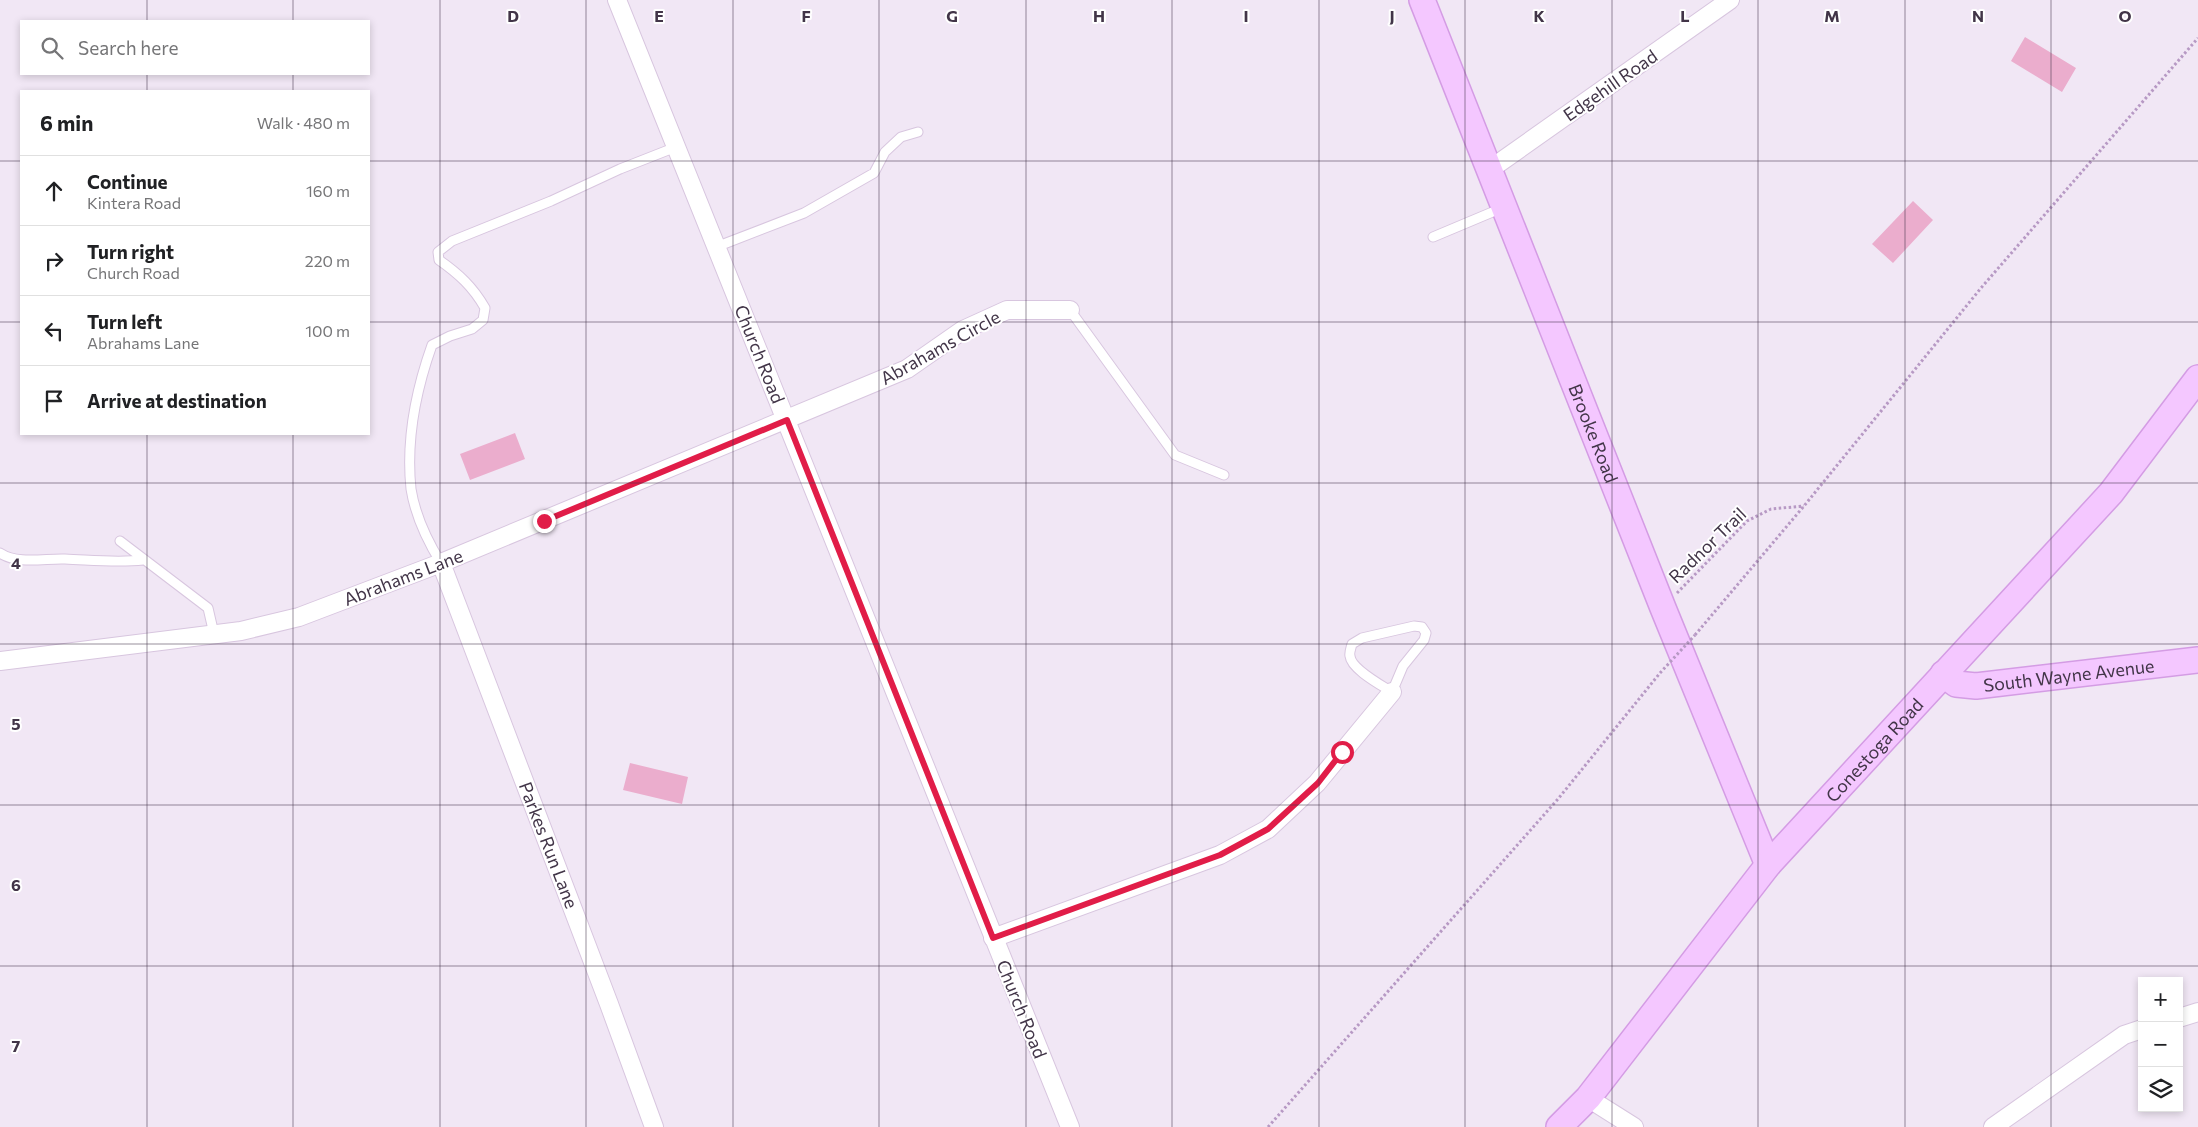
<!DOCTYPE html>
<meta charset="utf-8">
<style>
:root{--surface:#fff;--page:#f6f6f6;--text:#202124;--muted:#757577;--line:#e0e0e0}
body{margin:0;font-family:Commissioner,sans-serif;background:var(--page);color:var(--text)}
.controls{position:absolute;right:15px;bottom:15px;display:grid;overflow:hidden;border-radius:0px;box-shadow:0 2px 8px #0003}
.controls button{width:45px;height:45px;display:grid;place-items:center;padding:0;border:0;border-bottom:1px solid var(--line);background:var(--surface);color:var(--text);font:25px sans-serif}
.stop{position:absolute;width:15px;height:15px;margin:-11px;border:4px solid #e11d48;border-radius:50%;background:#fff}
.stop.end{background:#e11d48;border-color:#fff;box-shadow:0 1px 5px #0008}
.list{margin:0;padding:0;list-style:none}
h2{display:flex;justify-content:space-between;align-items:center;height:65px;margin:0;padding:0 20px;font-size:21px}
h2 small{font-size:16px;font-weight:400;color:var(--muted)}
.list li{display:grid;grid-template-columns:32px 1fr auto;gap:15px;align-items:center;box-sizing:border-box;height:70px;padding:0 20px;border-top:1px solid var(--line)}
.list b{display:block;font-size:19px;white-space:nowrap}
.list p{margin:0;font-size:16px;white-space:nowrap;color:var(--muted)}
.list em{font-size:16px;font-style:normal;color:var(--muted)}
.icon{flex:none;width:28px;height:28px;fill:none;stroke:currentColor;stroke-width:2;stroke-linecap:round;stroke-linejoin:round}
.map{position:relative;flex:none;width:2198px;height:1127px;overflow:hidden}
.search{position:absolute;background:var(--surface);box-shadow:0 2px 8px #0003;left:20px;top:20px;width:350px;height:55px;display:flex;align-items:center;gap:12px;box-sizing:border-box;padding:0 18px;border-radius:0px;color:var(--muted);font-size:19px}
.panel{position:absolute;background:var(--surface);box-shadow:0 2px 8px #0003;left:20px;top:90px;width:350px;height:345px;border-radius:0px}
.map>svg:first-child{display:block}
</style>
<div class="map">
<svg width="2198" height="1127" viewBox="0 0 2198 1127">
<rect width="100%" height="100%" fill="#f1e7f5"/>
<path fill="#ebadcd" d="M2025 37 2076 68 2062 92 2011 61Z
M1913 201 1933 220 1893 263 1872 244Z
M515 433 525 459 470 480 460 454Z
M630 763 688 777 682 804 623 790Z"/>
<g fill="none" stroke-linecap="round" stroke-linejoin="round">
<defs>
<path id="lane" d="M1433 237 1502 208
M716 247 804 213 874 173 885 152 901 137 918 132
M1070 310 1175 455 1224 475
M120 541 208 608 214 634
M0 553C18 565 46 558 65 559 91 560 117 563 143 560
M441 563C428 542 415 514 411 489 406 441 416 390 432 345L450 336 472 329 483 320 485 308C473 287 459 274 439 260L438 252 452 241 551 201 620 169 676 147
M1414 626 1422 627 1426 633 1424 640 1403 666 1392 692C1381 685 1351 669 1350 656 1349 653 1351 648 1352 644L1362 638Z"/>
<path id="street" d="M617 0 1070 1127
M1489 170 1730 0
M441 563 609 1004 654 1127
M0 661 241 631 299 617 441 563 907 369 963 330 1007 310H1070
M993 938 1220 855 1268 829 1317 783 1392 692
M2179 1018 2198 1012
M1588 1098 1634 1127
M1993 1127 2124 1035 2142 1029"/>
<g id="secondary">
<path id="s1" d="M1422 0 1663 608 1768 865"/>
<path id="s2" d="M1943 674 1956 684 1976 686 2198 660"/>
<path id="s3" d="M1559 1127 1588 1098 1768 865 2111 493 2198 378"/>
</g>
</defs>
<use href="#lane" stroke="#d8c6df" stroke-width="11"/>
<use href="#street" stroke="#d8c6df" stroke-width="20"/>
<use href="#secondary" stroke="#d49ce4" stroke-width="28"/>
<path stroke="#b799c4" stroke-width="3" stroke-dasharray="2.5 2.5" stroke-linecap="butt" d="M1677 593 1747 521 1771 509 1804 506
M1695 635 1804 506 1981 288 2198 38
M1268 1127 1558 799 1660 673"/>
<use href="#lane" stroke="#fff" stroke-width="9"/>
<use href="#street" stroke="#fff" stroke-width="18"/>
<use href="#secondary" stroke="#f4c7ff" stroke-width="25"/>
<path stroke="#b799c4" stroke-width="3" stroke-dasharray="2.5 2.5" stroke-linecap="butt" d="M1660 673 1695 635"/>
</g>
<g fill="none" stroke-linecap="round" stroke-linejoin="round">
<path stroke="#e11d48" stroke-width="6" d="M544 521 787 420 993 938 1220 855 1268 829 1318 783 1342 752"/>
</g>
<path fill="none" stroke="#423548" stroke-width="1" stroke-opacity="0.55" d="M147 0V21M293 0V21M440 0V1127M586 0V1127M733 0V1127M879 0V1127M1026 0V1127M1172 0V1127M1319 0V1127M1465 0V1127M1612 0V1127M1758 0V1127M1905 0V1127M2051 0V1127M147 74V91M293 74V91M0 161H21M369 161H2198M0 322H21M369 322H2198M147 434V1127M293 434V1127M0 483H2198M0 644H2198M0 805H2198M0 966H2198"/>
<g text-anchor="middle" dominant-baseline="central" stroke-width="4" stroke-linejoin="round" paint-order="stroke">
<g font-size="18" fill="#423548" stroke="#fff">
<text transform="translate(1610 85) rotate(-35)">Edgehill Road</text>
<text transform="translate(940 347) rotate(-29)">Abrahams Circle</text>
<text transform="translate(760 354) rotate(68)">Church Road</text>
<text stroke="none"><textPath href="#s1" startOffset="466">Brooke Road</textPath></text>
<text transform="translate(1707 545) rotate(-44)">Radnor Trail</text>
<text transform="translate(403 577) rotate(-21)">Abrahams Lane</text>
<text stroke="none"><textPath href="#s2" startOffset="130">South Wayne Avenue</textPath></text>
<text stroke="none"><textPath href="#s3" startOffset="492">Conestoga Road</textPath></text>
<text transform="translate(549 845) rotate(69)">Parkes Run Lane</text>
<text transform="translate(1022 1009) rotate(68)">Church Road</text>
</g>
</g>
<g font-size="16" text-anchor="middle" font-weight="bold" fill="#423548" stroke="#fff" stroke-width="4" stroke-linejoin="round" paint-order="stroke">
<text x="513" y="22">D</text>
<text x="659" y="22">E</text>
<text x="806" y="22">F</text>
<text x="952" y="22">G</text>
<text x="1099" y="22">H</text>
<text x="1246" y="22">I</text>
<text x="1392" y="22">J</text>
<text x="1539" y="22">K</text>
<text x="1685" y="22">L</text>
<text x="1832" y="22">M</text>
<text x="1978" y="22">N</text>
<text x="2125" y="22">O</text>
<text x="16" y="569">4</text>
<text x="16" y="730">5</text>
<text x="16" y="891">6</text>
<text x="16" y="1052">7</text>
</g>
</svg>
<div class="controls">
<button>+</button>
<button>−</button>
<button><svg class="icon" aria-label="layers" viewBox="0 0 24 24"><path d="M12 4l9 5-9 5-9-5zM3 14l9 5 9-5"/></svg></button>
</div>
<div class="stop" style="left:1342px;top:752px"></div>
<div class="stop end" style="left:544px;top:521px"></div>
<div class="search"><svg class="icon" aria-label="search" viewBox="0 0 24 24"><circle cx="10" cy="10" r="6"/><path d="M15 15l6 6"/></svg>Search here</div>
<section class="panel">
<h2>6 min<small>Walk · 480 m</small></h2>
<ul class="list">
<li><svg class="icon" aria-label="ahead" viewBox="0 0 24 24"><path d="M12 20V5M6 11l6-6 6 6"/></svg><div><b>Continue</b><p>Kintera Road</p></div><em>160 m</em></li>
<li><svg class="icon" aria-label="right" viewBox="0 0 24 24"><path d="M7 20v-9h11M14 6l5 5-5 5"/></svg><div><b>Turn right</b><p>Church Road</p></div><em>220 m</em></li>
<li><svg class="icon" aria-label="left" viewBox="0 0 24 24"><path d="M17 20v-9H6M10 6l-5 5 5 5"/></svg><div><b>Turn left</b><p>Abrahams Lane</p></div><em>100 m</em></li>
<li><svg class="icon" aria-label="arrive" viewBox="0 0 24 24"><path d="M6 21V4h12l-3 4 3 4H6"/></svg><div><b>Arrive at destination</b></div></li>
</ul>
</section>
</div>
